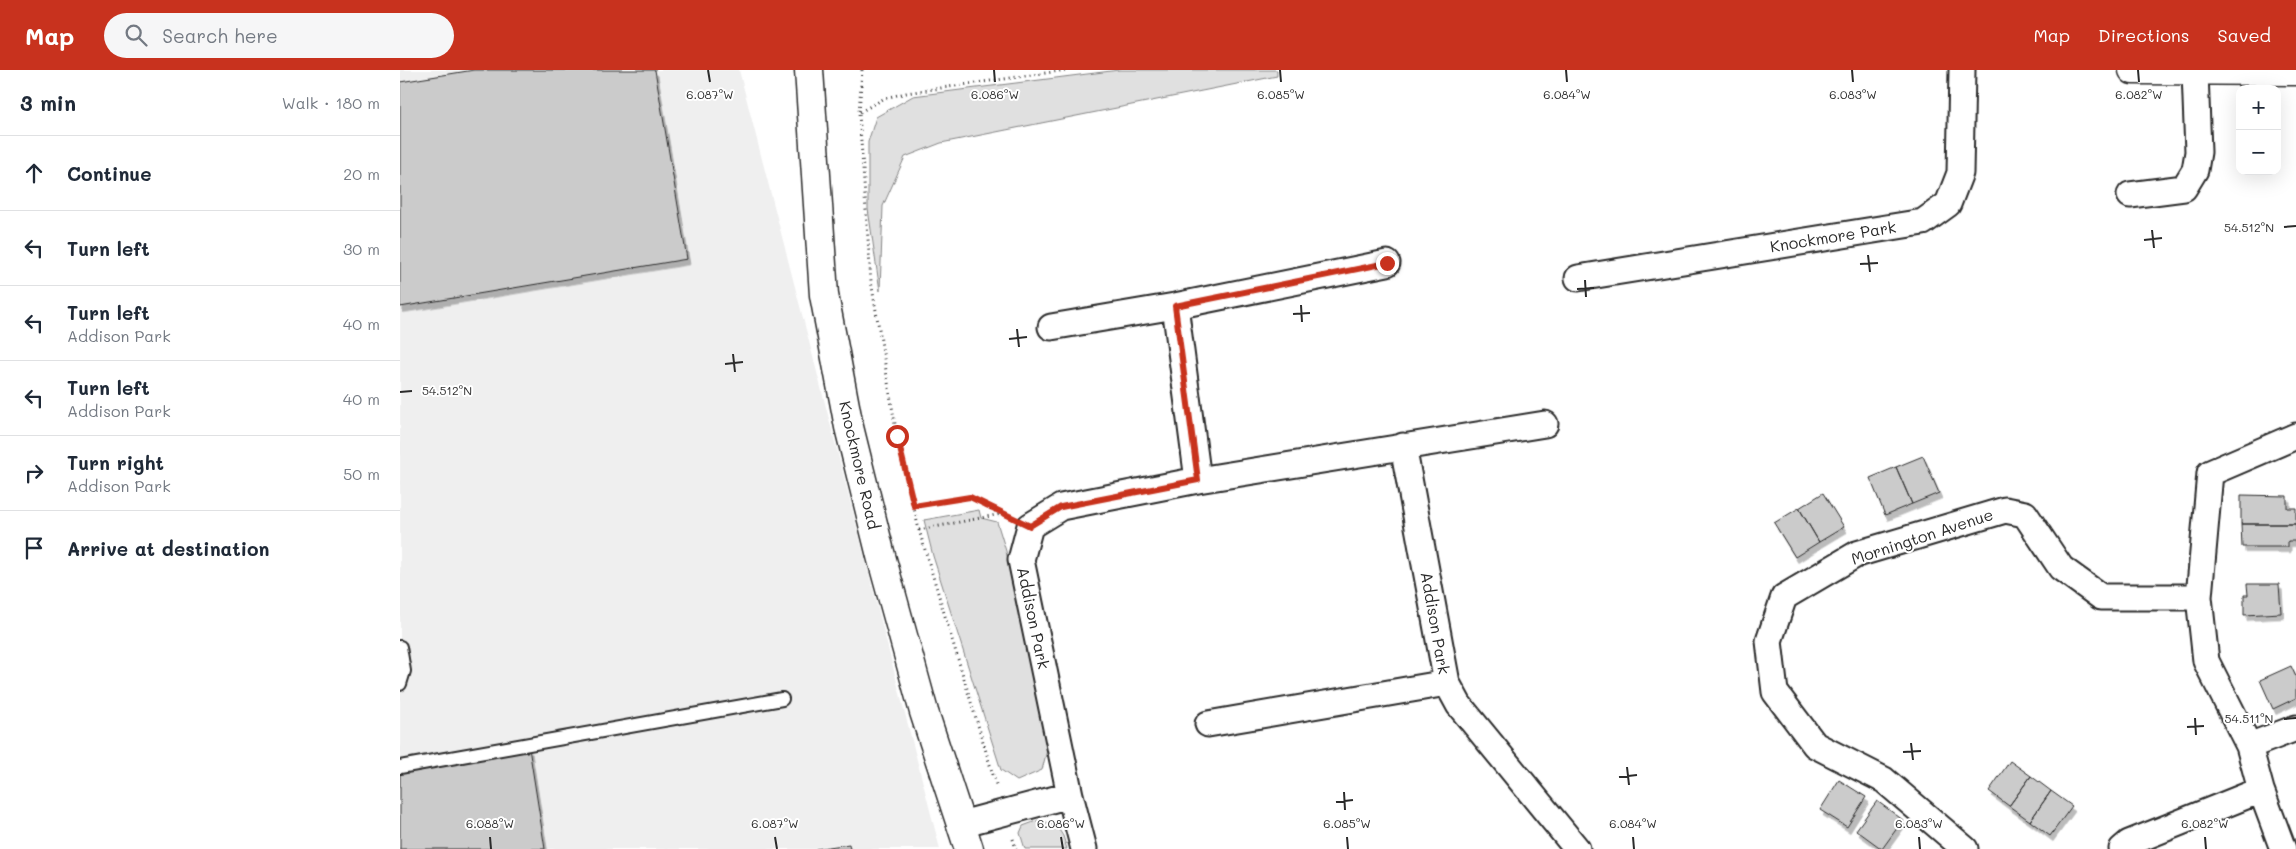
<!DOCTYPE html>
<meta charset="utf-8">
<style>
:root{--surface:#fff;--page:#f6f6f7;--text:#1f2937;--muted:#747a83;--line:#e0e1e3;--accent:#c8321e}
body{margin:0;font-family:Mali,sans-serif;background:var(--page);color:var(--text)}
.controls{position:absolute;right:15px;top:15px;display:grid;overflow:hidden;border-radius:10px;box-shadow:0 5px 20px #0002}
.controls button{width:45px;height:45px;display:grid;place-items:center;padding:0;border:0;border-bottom:1px solid var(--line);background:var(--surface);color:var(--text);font:25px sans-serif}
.stop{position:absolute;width:15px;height:15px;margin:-11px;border:4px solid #c8321e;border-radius:50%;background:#fff}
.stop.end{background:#c8321e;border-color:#fff;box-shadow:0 1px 5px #0008}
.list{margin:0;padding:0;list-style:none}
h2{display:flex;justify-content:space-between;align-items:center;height:65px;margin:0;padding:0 20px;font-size:21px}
h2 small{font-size:16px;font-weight:400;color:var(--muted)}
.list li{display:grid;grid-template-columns:32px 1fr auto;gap:15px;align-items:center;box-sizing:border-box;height:75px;padding:0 20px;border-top:1px solid var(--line)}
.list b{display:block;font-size:19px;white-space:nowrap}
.list p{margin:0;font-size:16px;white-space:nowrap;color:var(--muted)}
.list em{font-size:16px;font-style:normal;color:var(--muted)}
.icon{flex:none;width:28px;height:28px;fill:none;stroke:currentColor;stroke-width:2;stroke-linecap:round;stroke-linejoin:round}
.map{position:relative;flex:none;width:1896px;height:779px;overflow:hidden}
header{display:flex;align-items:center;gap:30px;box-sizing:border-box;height:70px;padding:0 25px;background:var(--accent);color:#fff}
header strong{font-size:24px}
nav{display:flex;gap:28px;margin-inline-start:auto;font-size:18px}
.search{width:350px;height:45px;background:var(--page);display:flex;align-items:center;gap:12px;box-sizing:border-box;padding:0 18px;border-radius:28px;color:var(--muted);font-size:19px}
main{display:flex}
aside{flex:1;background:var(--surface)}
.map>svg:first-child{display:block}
</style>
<header>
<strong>Map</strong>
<div class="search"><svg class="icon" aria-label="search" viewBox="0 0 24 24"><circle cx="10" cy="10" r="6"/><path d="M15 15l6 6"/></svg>Search here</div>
<nav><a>Map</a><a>Directions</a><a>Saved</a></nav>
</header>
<main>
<aside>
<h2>3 min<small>Walk · 180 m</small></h2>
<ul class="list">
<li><svg class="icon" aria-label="ahead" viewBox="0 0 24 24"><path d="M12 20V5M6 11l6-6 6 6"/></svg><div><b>Continue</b></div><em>20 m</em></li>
<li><svg class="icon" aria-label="left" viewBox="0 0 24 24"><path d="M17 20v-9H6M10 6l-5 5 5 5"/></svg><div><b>Turn left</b></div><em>30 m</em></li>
<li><svg class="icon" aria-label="left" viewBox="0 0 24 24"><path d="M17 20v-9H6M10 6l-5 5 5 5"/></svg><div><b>Turn left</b><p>Addison Park</p></div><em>40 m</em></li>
<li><svg class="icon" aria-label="left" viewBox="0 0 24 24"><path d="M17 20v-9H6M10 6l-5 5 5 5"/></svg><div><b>Turn left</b><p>Addison Park</p></div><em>40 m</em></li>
<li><svg class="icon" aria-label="right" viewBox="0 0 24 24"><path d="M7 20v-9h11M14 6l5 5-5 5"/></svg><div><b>Turn right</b><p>Addison Park</p></div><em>50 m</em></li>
<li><svg class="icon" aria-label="arrive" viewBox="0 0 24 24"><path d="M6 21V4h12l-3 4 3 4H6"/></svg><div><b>Arrive at destination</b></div></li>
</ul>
</aside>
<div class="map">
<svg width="1896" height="779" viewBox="0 0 1896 779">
<defs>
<filter id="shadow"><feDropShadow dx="3" dy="5.5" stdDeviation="0" flood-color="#0004"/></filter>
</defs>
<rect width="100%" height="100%" fill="#fff"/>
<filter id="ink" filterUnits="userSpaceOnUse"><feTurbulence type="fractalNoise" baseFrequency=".02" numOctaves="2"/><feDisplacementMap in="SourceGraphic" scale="10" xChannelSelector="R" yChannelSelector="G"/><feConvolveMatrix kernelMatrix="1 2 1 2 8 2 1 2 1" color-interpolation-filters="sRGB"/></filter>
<g filter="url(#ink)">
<path fill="#efefef" d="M0 0H339L540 779H0Z"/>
<path fill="#e0e0e0" stroke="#868686" d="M719 0H877V6L541 73 505 87 483 136 480 221 468 139V72L476 47 513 26Z
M579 440 581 448 597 452 606 481 647 680 642 700 617 711 601 700 533 486 524 450Z
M639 750 656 755 663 766 667 779H625L620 763 623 756Z"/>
<path fill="#cbcbcb" stroke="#2b2b2b" filter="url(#shadow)" d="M74 0H255L287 189 0 237V12Z
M1523 386 1539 423 1512 434 1496 397Z
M1496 397 1512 434 1485 445 1470 408Z
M1423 423 1444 457 1419 472 1399 438Z
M1841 425 1887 426V438H1896V454H1841Z
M1399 438 1419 472 1395 487 1374 453Z
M1841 454H1896V471H1888V477H1842Z
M1847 514H1879L1881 543 1844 545V525H1848Z
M1891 596 1896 607V628L1873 639 1860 610Z
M129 678 145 779H0V699Z
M1610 691 1631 706 1609 736 1589 721Z
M1631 706 1651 721 1630 751 1609 736Z
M1439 710 1466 727 1447 757 1420 740Z
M1651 721 1672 736 1650 766 1630 751Z
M1477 731 1503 750 1482 779 1456 760Z
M449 774 450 779H416Z"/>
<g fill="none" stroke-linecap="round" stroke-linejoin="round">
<defs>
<path id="lane" d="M0 577 4 601 0 614
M0 697 382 629"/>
<path id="street" d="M1730 125 1784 118 1795 100 1798 82 1795 2
M1178 208 1523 152 1548 134 1560 103 1562 0
M775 236 798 410
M651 257 775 236 987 193
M1003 376 1047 613 1059 635 1177 779
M808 654 1047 613
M1849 676 1896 658
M561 754 670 725
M684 779 670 725 621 490 630 456 661 437 798 410 1145 354
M1565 779 1484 710 1415 675 1375 622 1369 571 1384 527 1457 484 1605 440 1625 444 1661 498 1701 527H1799
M1722 779 1729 773 1861 720
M1883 779 1861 720 1849 676 1806 591 1799 527 1810 403 1896 366"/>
<path id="secondary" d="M1733 0 1896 1"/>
<path id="primary" d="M409 0 424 225 449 357 481 486 524 642 569 779"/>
</defs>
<use href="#lane" stroke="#2b2b2b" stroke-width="16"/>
<use href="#street" stroke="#2b2b2b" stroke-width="29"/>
<use href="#secondary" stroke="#2b2b2b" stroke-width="31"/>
<use href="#primary" stroke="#2b2b2b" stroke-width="31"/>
<path stroke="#2b2b2b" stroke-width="3" stroke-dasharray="1 4" stroke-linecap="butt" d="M462 0 459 43 471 211 497 366 519 460 597 718
M460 42 485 28 506 23 667 0
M514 436 570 427 601 444
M519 460 601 444 606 446
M613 769 616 779"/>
<use href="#lane" stroke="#fff" stroke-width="12"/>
<use href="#street" stroke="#fff" stroke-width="25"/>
<use href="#secondary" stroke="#fff" stroke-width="28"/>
<use href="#primary" stroke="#fff" stroke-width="28"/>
</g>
</g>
<g fill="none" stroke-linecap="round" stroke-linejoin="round" filter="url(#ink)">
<path stroke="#c8321e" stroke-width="6" d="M497 366 514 436 570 427 630 456 661 437 798 410 775 236 987 193"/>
</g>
<path fill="none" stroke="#2b2b2b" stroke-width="2" d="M308 0 310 12M594 0 595 12M880 0 881 12M1166 0 1167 12M1452 0 1453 12M1738 0 1739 12M1884 157 1896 156M1752 160 1754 178M1744 170 1762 168M1468 185 1470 202M1460 194 1478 193M1185 210 1186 227M1177 219 1194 218M901 235 902 252M893 244 910 243M617 259 619 277M609 269 627 267M333 284 335 302M325 294 343 292M0 322 12 321M1795 648 1796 665M1884 649 1896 648M1787 657 1804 656M1511 673 1513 690M1503 682 1521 681M1227 697 1229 715M1219 707 1237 705M944 722 945 740M936 732 953 730M90 767 91 779M375 767 377 779M661 767 663 779M947 767 948 779M1233 767 1234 779M1519 767 1520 779M1805 767 1806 779"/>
<g text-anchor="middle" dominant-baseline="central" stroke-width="4" stroke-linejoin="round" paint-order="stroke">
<g font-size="16" fill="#2b2b2b" stroke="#fff">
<text transform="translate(1433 166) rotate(-9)">Knockmore Park</text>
<text transform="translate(460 395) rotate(77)">Knockmore Road</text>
<text transform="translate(1522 466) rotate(-18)">Mornington Avenue</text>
<text transform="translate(634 548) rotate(78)">Addison Park</text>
<text transform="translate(1036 553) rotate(80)">Addison Park</text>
</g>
</g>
<g font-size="12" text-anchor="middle" fill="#2b2b2b" stroke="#fff" stroke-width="4" stroke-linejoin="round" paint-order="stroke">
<text x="310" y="29">6.087°W</text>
<text x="595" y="29">6.086°W</text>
<text x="881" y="29">6.085°W</text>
<text x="1167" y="29">6.084°W</text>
<text x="1453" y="29">6.083°W</text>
<text x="1739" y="29">6.082°W</text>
<text x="1849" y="162">54.512°N</text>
<text x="47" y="325">54.512°N</text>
<text x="1849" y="653">54.511°N</text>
<text x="90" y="758">6.088°W</text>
<text x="375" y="758">6.087°W</text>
<text x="661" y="758">6.086°W</text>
<text x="947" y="758">6.085°W</text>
<text x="1233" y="758">6.084°W</text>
<text x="1519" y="758">6.083°W</text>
<text x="1805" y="758">6.082°W</text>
</g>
</svg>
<div class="controls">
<button>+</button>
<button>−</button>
</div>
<div class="stop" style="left:497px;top:366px"></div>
<div class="stop end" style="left:987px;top:193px"></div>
</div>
</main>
